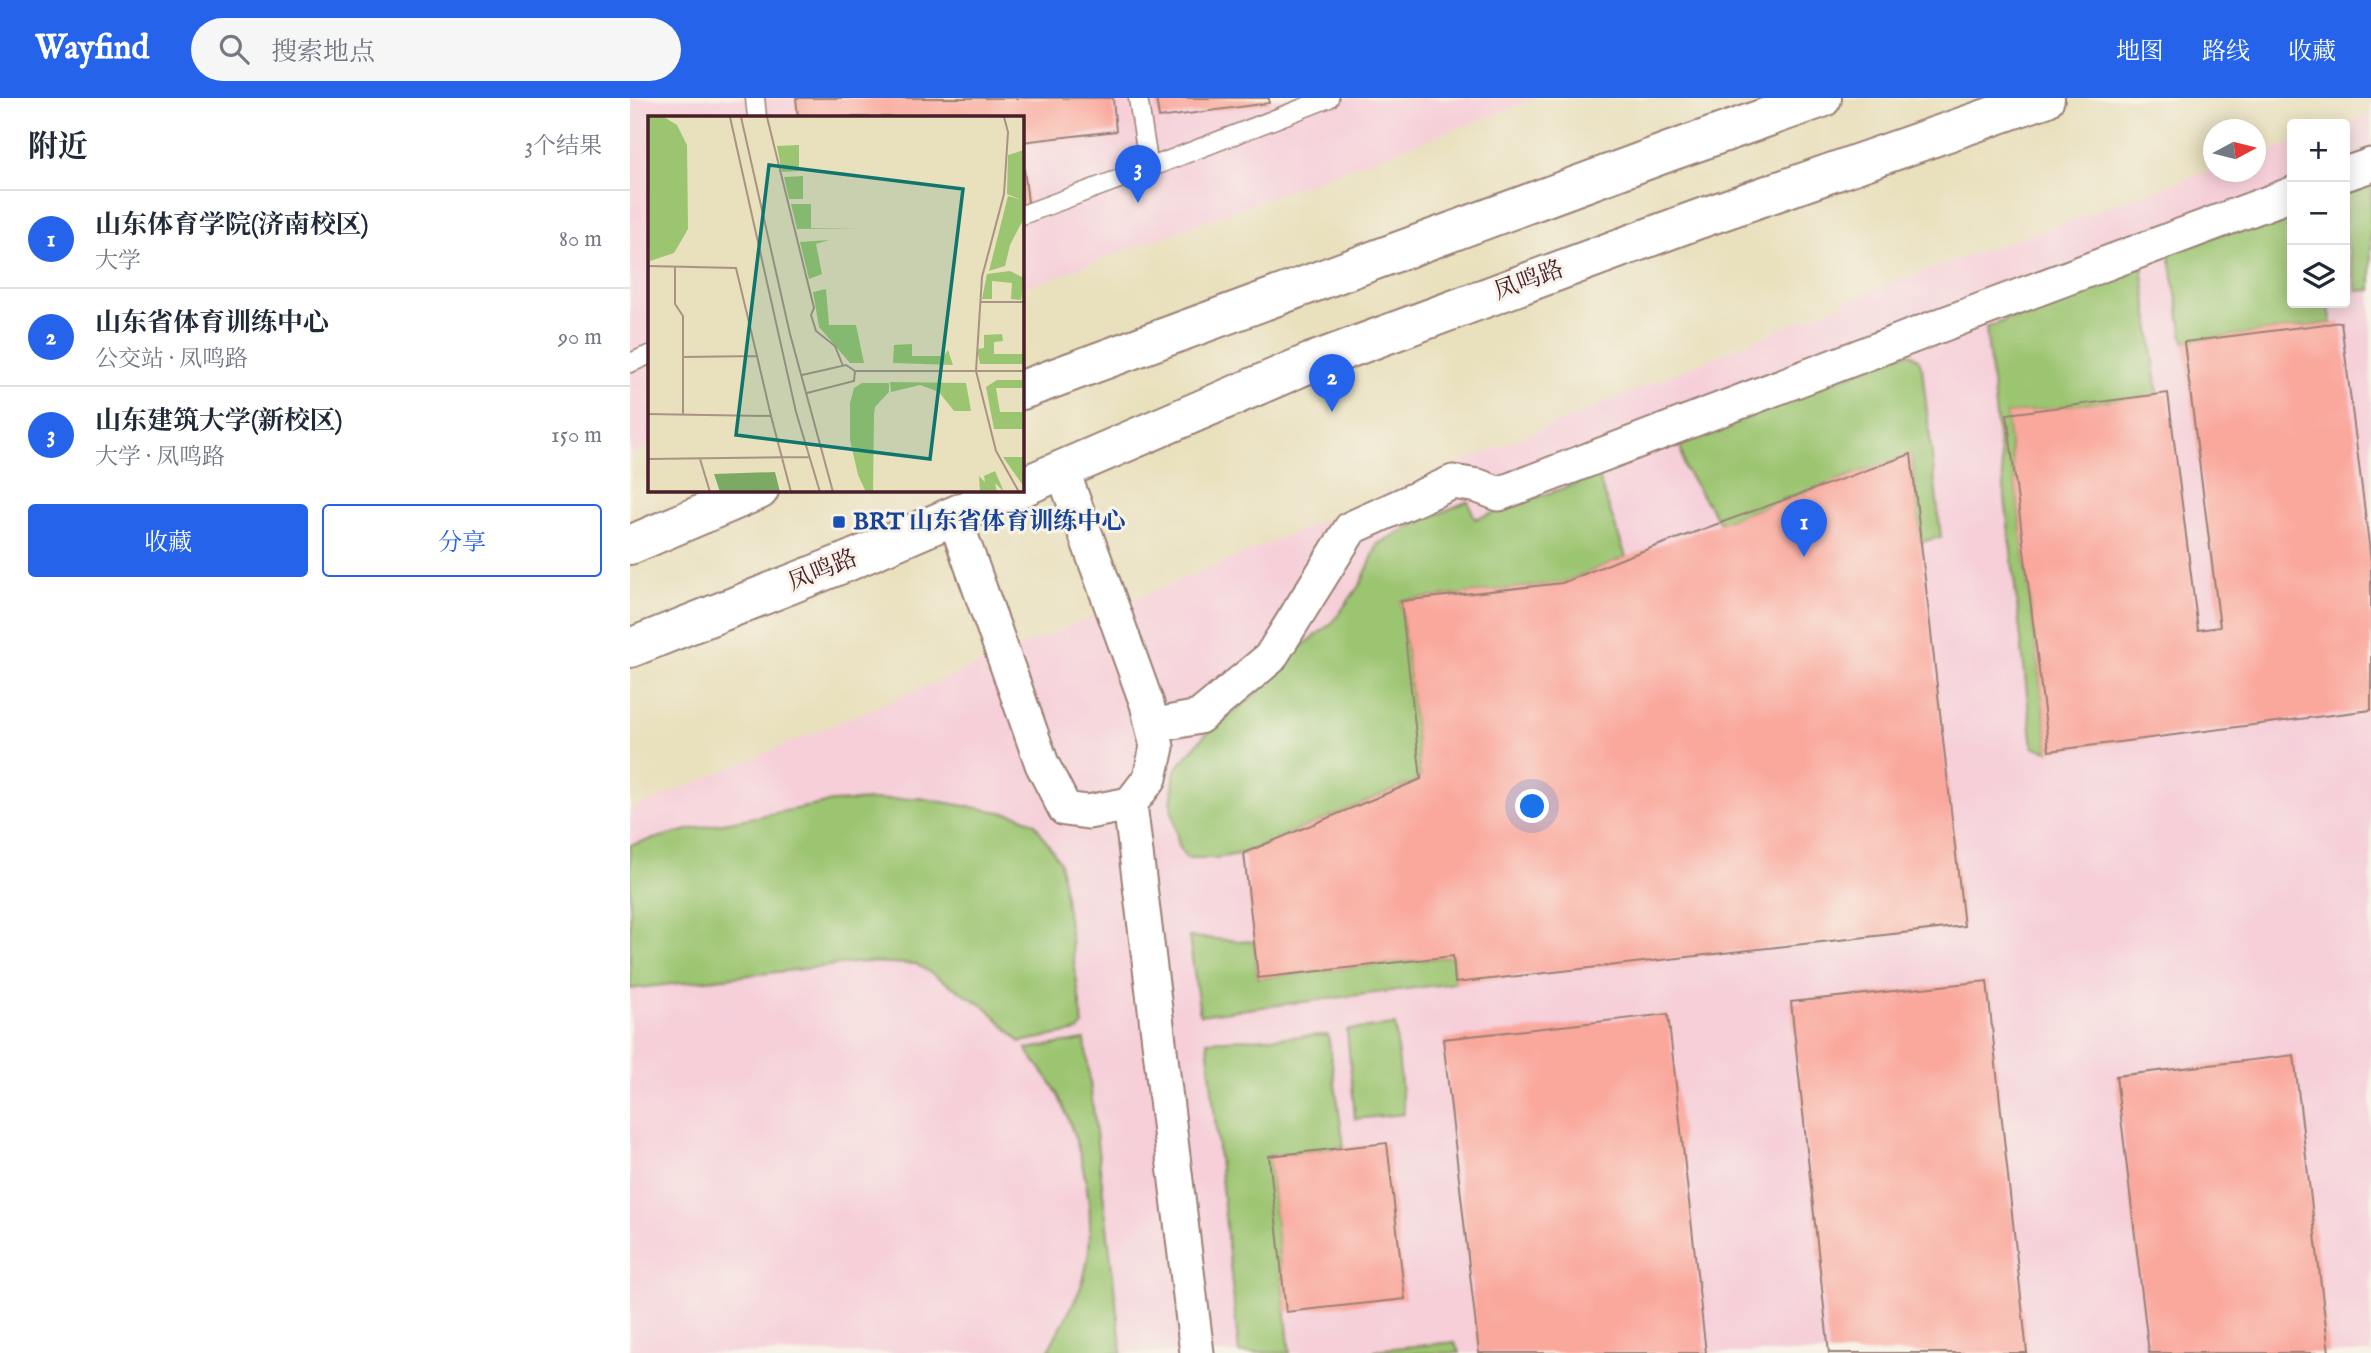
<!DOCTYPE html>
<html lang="zh">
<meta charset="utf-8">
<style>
:root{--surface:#fff;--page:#f6f6f7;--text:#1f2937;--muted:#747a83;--line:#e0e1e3;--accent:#2563eb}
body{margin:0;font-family:"IM FELL English","Noto Serif SC",serif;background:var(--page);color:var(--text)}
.controls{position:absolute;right:21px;top:21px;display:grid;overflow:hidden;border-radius:7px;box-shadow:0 4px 18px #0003}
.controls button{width:63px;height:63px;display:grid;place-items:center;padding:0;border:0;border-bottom:2px solid var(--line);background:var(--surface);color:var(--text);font:35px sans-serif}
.compass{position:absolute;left:1573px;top:21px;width:63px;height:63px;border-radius:50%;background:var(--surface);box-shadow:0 4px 18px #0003;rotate:83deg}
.you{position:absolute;left:903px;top:709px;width:24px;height:24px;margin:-18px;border:5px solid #fff;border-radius:50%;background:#1a73e8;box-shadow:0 0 0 10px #1a73e833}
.badge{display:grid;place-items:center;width:46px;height:46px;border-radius:50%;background:var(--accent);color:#fff;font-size:23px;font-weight:700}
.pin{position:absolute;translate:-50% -58px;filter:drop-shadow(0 2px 4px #0008)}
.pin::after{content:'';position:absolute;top:37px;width:24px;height:21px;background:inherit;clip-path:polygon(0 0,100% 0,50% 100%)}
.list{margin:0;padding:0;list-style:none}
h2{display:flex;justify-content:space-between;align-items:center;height:91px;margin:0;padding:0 28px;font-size:30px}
h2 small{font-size:23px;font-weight:400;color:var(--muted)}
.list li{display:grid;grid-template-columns:46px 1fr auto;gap:21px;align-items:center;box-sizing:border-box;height:98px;padding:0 28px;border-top:2px solid var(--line)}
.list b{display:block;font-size:26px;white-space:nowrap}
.list p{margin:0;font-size:23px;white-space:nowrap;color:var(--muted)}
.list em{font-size:23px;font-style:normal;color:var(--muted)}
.actions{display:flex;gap:14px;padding:21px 28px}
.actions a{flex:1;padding:16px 0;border:2px solid var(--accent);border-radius:7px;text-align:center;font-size:24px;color:var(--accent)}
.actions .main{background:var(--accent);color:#fff}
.icon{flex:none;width:38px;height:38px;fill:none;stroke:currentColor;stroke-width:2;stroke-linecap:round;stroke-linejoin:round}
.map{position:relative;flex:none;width:1741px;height:1255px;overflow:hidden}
header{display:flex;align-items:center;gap:42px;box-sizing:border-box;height:98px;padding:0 35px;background:var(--accent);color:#fff}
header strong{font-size:33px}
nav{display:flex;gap:38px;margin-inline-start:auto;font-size:24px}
.search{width:490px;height:63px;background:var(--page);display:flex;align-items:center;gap:18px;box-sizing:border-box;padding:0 24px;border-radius:38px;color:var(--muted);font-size:26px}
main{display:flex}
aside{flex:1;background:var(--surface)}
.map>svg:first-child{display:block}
</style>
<header>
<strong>Wayfind</strong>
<div class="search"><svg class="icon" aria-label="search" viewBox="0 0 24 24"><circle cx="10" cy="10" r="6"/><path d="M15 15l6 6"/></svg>搜索地点</div>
<nav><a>地图</a><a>路线</a><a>收藏</a></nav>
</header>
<main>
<aside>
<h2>附近<small>3个结果</small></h2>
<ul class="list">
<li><span class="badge">1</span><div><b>山东体育学院(济南校区)</b><p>大学</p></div><em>80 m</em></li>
<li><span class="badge">2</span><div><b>山东省体育训练中心</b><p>公交站 · 凤鸣路</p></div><em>90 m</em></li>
<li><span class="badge">3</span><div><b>山东建筑大学(新校区)</b><p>大学 · 凤鸣路</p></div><em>150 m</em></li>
</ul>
<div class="actions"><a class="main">收藏</a><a>分享</a></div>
</aside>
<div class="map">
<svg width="1741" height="1255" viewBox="0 0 1741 1255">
<rect width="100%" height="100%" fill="#f7f3e8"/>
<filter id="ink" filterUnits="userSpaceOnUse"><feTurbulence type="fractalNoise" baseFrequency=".0143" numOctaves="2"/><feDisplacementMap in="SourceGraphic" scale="14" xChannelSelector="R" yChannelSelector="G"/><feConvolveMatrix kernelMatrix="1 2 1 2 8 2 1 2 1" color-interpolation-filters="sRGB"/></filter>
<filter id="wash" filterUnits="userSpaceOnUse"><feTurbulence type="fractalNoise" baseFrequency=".00686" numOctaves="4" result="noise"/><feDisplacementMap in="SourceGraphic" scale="28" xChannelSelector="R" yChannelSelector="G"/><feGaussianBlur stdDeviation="1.57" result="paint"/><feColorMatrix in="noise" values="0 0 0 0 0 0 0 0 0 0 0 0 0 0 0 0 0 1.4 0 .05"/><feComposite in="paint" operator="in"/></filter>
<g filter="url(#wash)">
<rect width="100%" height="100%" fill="#e9e0bd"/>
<path fill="#f6cfd9" d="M0 0H909L392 191V19H19V348L0 358Z
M1741 17V1255H0V712L1264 184 1583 72 1626 74V58L1662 45V205H1715V26Z"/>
<path fill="#9cc571" stroke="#73724e" stroke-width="2" d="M1741 76V192L1727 193 1715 134V85Z
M1662 109V205H1698L1702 225 1554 244 1539 155Z
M1512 168 1528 297 1377 316 1419 653 1403 649 1356 230Z
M1280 255 1289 262 1292 270 1311 439 1291 444 1281 356 1090 425 1055 371 1050 345 1271 256Z
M968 378 996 459 932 485 771 503 791 681 614 755 587 760H556L549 748 541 708 545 672 575 637 636 587 666 553 703 524 731 485 748 446 783 427 838 403 845 421Z
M289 700 388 717 405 726 430 764 453 927 448 933 390 944 357 910 286 866 233 864 0 891V747L58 732 202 704Z
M559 839 624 844 628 880 823 858 825 885 570 917Z
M765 927 774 1016 725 1021 717 932Z
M698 937 714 1049 639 1058 660 1255H609L577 943Z
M455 942 492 1255H424L419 1251C429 1230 446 1205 453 1183 470 1123 454 1050 427 995 419 980 406 966 396 951Z
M824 1244 830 1255H745V1252Z"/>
<g id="blocks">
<path fill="#faa79c" d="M166 0H483L486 33 392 44V19H168Z
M526 0H639V5L529 20Z
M394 71 399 113 392 114V72Z
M1711 224 1741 462V612L1419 653 1377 316 1538 295 1568 532 1590 529 1554 244Z
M1281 356 1334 828 825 885 823 858 628 880 614 755 791 681 771 503 932 485 996 459Z
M1357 883 1397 1255H1199L1161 904Z
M1038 916 1076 1255H849L813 941Z
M1664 957 1699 1255H1519L1486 978Z
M757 1045 775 1201 656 1214 639 1058Z"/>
</g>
</g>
<g filter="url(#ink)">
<use href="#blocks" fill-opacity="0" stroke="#9a8074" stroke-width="2"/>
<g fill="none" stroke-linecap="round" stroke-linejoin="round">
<defs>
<path id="service" d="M125 0 127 19
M508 0 519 70 699 0
M392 117 519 70
M0 265 19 257"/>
<path id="minor" d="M1715 76 1741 67
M432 371 517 606 527 649 520 680 500 706 567 1255
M324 418 412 666 435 711 458 714 500 706
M522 628 569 619 640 560 721 430 823 384 848 388 869 396 1314 226 1662 96"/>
<path id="primary" d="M392 292 1041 53 1192 0
M392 389 682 264 1066 122 1415 0
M0 447 129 392
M0 550 219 463 384 392"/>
</defs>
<use href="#service" stroke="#9a8074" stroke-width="21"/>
<use href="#minor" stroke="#9a8074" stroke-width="37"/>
<use href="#primary" stroke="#9a8074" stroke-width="42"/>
<use href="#service" stroke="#fff" stroke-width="18"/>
<use href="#minor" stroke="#fff" stroke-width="33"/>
<use href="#primary" stroke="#fff" stroke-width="38"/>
</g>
</g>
<rect fill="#1a4fb4" stroke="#f7f3e8" stroke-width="2.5" x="202" y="417" width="14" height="14" rx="3.5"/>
<g text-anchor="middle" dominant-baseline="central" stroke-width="6" stroke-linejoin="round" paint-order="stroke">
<g font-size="24" fill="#4a1f2b" stroke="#f7f3e8">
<text transform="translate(899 183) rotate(-20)">凤鸣路</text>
<text transform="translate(193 473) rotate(-22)">凤鸣路</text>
</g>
<g font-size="24" font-weight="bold" fill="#164399" stroke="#f7f3e8" text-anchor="start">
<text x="223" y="424">BRT 山东省体育训练中心</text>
</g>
</g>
<g transform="translate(18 18)">
<rect width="376" height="376" fill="#e9e0bd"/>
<path d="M0 1H16L29 9 39 29 40 113 26 137 2 145ZM151 29V55L134 56 129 30ZM376 34V102L362 129 357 150 341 155 360 80 374 84 359 78 360 39ZM155 60V83H141L136 61ZM143 88H163V112H216L149 113ZM181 124 168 128 174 158 161 163 152 126ZM362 155 376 162 373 184 363 183 364 167 344 165V183H334L339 158ZM178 173 181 209H208L216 247H202L171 211 165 176ZM354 218 355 225 346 226V238H376V248H332L329 233 336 232V219ZM264 228V240H296L300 234 305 249 245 247 246 229ZM349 264H376V272H348L352 296H376V313H346L338 271ZM242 266 318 267 323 295H306L291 276 272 269 243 276ZM214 267H241V276L227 291 226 299 225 376H218L210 359 202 324V287L206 272ZM355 341H376V371ZM347 355 356 376 347 367 349 376H332L331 360 337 366 336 360Z" fill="#9cc571"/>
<path d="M127 356 132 376H72L66 358Z" fill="#7daa63"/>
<path fill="none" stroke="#a99383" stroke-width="2" d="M82 1 148 296 172 376M93 1 142 218 185 376M119 1 166 192 163 199 168 215 187 230 195 250M356 1 360 16 356 78 334 161 328 255 348 335 371 376M0 150 88 152 109 240 35 241M27 151V188L35 200V298M332 186H377M154 259 198 249 207 255H377M159 277 206 265 207 255M0 298 123 300 109 240M123 300 143 376M0 343 161 341M52 343 62 376"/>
<path fill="#0f766e" fill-opacity="0.15" stroke="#0f766e" stroke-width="3.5" d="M121 49 315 73 282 343 88 319Z"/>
<rect width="376" height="376" fill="none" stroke="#4a1f2b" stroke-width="3.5"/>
</g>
</svg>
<div class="controls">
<button>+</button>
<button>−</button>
<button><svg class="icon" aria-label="layers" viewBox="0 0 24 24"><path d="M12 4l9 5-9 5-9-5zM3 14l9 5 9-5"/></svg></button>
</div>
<svg class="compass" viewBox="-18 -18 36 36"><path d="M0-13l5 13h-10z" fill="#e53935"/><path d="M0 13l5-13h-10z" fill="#747a83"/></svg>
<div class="you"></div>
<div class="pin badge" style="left:1174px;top:459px">1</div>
<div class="pin badge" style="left:702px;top:314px">2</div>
<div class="pin badge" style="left:508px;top:105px">3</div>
</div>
</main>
